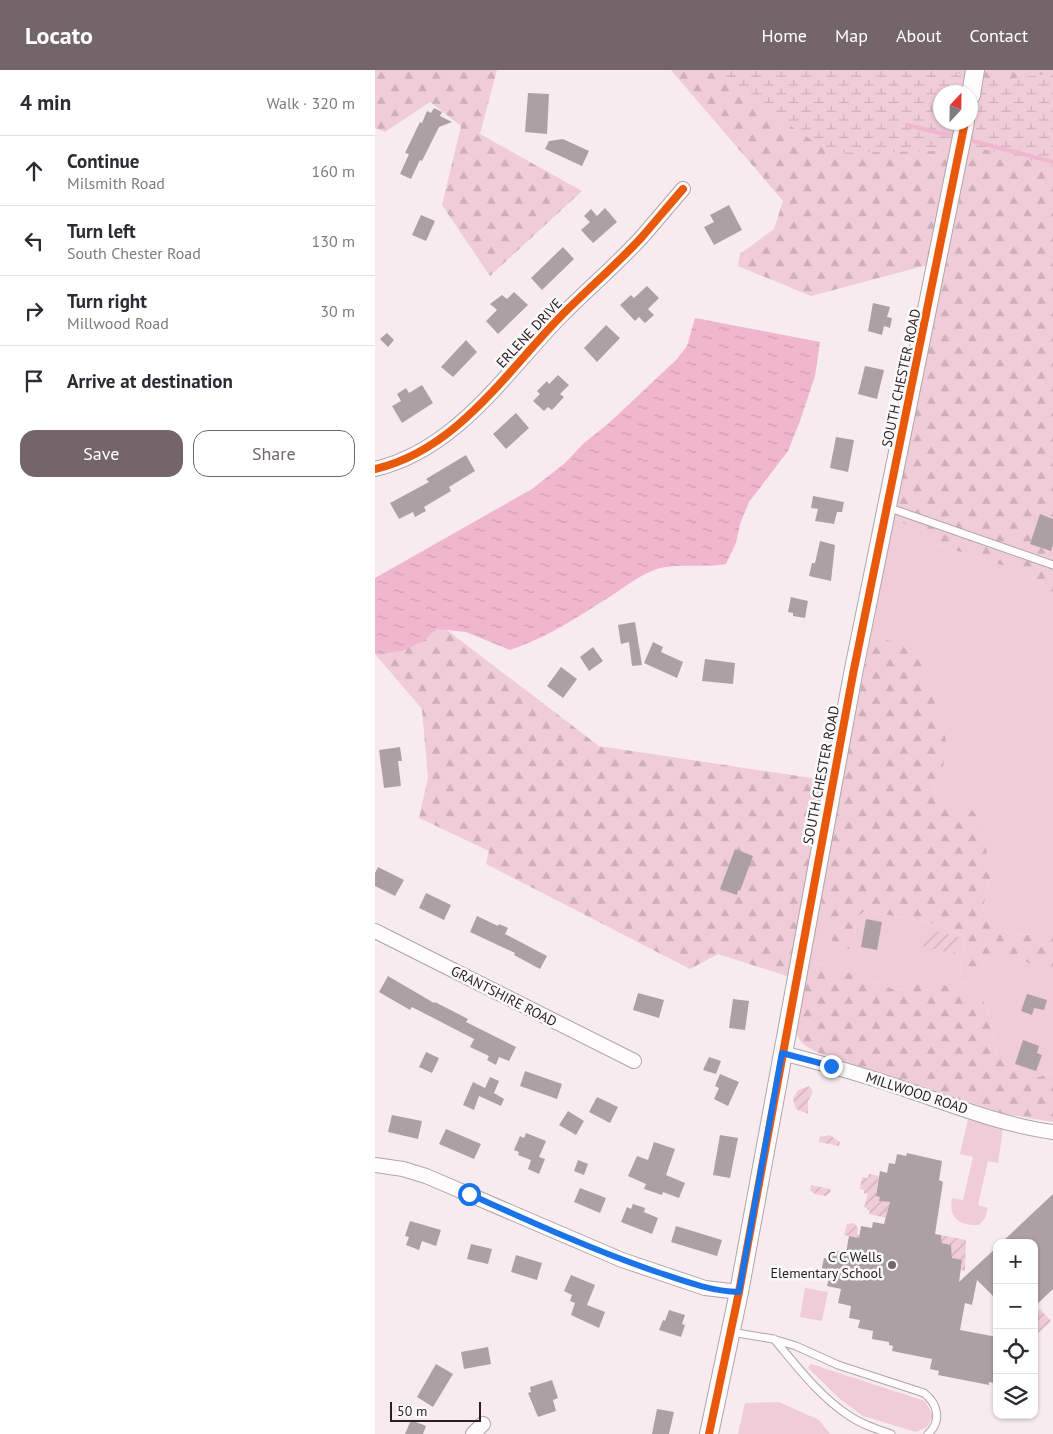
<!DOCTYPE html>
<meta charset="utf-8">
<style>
:root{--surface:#fff;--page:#f2f2f3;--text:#2b2b33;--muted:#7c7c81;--line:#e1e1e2;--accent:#73656a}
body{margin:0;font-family:"PT Sans",sans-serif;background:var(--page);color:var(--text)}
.controls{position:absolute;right:15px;bottom:15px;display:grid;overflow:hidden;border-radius:10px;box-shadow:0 1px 4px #0004}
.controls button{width:45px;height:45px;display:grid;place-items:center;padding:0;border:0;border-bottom:1px solid var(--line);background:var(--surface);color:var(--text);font:25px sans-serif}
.compass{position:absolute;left:558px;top:15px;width:45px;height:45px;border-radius:50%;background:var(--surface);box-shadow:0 1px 4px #0004;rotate:22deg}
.scale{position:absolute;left:15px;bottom:12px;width:91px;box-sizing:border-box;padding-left:5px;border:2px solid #2b1d22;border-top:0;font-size:14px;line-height:18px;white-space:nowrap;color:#2b1d22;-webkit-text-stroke:4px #fafafa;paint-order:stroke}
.stop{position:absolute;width:15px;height:15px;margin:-11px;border:4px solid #1a73e8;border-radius:50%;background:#fff}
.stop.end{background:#1a73e8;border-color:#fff;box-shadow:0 1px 5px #0008}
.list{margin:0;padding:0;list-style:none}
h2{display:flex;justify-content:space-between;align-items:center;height:65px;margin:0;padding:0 20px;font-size:21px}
h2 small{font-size:16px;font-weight:400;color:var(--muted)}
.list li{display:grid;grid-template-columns:32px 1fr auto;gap:15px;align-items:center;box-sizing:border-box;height:70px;padding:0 20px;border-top:1px solid var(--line)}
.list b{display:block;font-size:19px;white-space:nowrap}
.list p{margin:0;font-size:16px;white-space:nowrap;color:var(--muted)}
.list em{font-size:16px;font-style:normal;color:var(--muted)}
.actions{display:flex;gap:10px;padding:15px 20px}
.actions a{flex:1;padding:11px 0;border:1px solid var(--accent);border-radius:15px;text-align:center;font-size:18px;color:var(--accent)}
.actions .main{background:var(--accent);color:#fff}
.icon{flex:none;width:28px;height:28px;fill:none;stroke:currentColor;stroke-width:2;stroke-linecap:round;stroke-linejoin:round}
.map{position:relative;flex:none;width:678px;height:1364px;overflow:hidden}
header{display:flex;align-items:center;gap:30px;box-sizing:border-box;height:70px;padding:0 25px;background:var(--accent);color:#fff}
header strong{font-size:24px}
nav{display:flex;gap:28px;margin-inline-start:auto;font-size:18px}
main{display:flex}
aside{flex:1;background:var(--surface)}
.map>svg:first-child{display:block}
</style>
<header>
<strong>Locato</strong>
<nav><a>Home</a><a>Map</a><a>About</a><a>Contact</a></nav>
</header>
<main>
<aside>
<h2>4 min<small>Walk · 320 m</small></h2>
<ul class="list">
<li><svg class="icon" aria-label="ahead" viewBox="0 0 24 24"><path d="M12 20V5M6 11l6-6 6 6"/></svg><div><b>Continue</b><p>Milsmith Road</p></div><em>160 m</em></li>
<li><svg class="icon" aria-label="left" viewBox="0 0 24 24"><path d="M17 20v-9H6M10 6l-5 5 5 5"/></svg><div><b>Turn left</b><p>South Chester Road</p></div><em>130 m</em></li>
<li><svg class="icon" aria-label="right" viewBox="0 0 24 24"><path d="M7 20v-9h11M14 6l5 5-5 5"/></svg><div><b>Turn right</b><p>Millwood Road</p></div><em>30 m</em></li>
<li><svg class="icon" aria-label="arrive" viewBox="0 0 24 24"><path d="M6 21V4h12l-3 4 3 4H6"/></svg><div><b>Arrive at destination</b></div></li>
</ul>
<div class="actions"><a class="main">Save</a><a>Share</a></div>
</aside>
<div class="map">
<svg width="678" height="1364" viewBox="0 0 678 1364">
<defs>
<pattern id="forest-firs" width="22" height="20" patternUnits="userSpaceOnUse" patternTransform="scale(1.25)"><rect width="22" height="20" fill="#efccd8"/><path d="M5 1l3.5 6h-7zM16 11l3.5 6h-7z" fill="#cdafb9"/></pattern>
<pattern id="wetland-marsh" width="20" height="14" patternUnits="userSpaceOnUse" patternTransform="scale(1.25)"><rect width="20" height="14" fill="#efccd8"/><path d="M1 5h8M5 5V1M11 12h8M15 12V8" fill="none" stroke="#cdafb9"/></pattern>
<pattern id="garden-furrows" width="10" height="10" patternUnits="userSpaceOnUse" patternTransform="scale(1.25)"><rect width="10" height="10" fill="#efccd8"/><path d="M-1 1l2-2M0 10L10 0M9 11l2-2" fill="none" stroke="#cdafb9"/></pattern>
<pattern id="water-ripples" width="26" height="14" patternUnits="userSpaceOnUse" patternTransform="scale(1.25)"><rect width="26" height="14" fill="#f0b6cd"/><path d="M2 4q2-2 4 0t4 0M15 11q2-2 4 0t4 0" fill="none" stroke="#ce9cb0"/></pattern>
</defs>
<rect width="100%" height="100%" fill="#f8ebef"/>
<path fill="#efccd8" d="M519 446 551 471 636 498 669 524 678 528V859L665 865 635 864 614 852 608 837 616 807 594 737 571 733 561 728 559 720 568 698 496 566Z
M444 823 456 868 478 871 482 847 490 841 553 852 588 865 590 872 585 900 589 912 594 914 604 902 613 884 623 881 669 899 678 900V1002L664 1007 635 997 622 986 613 938 545 913 533 919 521 920 458 897 443 893 432 898Z
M593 1049 628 1059 623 1093 613 1091 603 1135 613 1138 610 1148 604 1155C585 1156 573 1148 577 1128L588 1130 598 1087 585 1084Z
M430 1218 453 1222 447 1251 425 1247Z
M436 1294 550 1331 558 1346 552 1357 541 1362 488 1346 465 1329 433 1298Z
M404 1332 444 1350 455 1364H363L370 1333Z"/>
<path fill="url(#forest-firs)" d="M0 0H122L105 64 207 121 115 206 67 135 86 56 55 32 10 62 0 58Z
M296 0H596L592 22H566V52L586 53 560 193 436 226 363 196 365 184 399 159 408 131Z
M606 0H678V528L669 524 636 498 551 471 519 446Z
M0 545 64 554 224 676 456 711 418 908 343 884 315 899 111 794 114 781 44 748 53 708 47 639 0 584Z
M496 566 543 578 571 670 568 698 559 720 561 728 571 733 594 737 606 750 616 807 608 837 614 852 635 864 665 865 678 859V900L669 899 623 881 613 884 604 902 595 914 589 912 585 900 590 872 588 865 553 852 490 841 482 847 478 871 474 879H465L456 869 444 823Z
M443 893 458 897 521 920 533 919 545 913H562L603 925 613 938 622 986 635 997 664 1007 678 1002V1052L630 1044 444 983C432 977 424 974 421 961L432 898Z"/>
<path fill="url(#wetland-marsh)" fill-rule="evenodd" d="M332 0H565L625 10 678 3V96L612 80 456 83ZM566 22H596V52H566Z"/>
<path fill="url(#garden-furrows)" d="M561 861 584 867 580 884 546 876Z
M434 1016 438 1021 433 1031V1044L421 1039 418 1029 423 1020Z
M455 1065 465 1072 464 1076 444 1072 445 1067Z
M494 1104 504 1106 501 1125 505 1127V1131L515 1132 511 1148 494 1144 495 1141 492 1140V1138L489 1137 493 1124 489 1123V1120L485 1119 487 1107 493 1108Z
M436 1115 455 1119 456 1122 451 1126 440 1124 435 1120Z
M479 1153 483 1158 482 1164 484 1165V1168L469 1165 472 1154Z
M566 1165 591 1170 590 1201 586 1200 587 1190 577 1188 576 1175 567 1173Z
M665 1239 676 1251 659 1267V1244Z"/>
<path fill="url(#water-ripples)" d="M320 248 445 272 440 306 425 351 413 381 374 432 365 454 361 473 351 494C329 498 302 493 282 499 267 504 249 517 236 526 204 546 172 568 135 580L91 562 62 559 48 571 27 581 0 584V508L157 419 190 393 209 373 234 353 302 289 312 276Z"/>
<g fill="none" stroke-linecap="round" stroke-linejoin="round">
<path stroke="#f0b6cd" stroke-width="4" d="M532 55 577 66
M598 71 678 92"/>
</g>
<path fill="#ada0a5" d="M153 23 174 24 172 64 150 62Z
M59 38 67 42 65 46 77 52 64 57 47 91 45 90 36 109 25 104 34 84 30 83 45 52 47 53 52 41 56 43Z
M188 69 214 81 207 96 170 79 174 71Z
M354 135 367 160 339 175 329 157 339 152 335 145Z
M230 138 242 152 218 173 206 160 215 152 209 146 216 139 222 146Z
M46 145 60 151 51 171 37 165Z
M188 177 199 189 167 220 156 208Z
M272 216 284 228 273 239 279 245 270 253 264 247 260 251 245 235 256 225 259 228Z
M139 222 153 235 123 264 111 251 122 240 115 234 127 225 132 229Z
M498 233 515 237 512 247 517 248 515 258 509 256 507 265 493 261Z
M231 255 245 268 222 292 209 278Z
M12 263 19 270 13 277 5 269Z
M91 270 102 282 78 307 66 297Z
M490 296 509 300 502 329 483 324Z
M183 305 194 315 185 324 189 327 177 340 173 337 169 341 158 331 165 324 162 321 172 311 174 314Z
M47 315 58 333 27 353 17 336 26 331 22 324 31 318 34 323Z
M141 343 154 358 131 379 118 364Z
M461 367 479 370 473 402 455 398Z
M91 385 100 401 74 417 76 421 49 437 51 441 40 447 38 442 24 449 15 433 54 412 51 409Z
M438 426 469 432 467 442H462L459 454 440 451 443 439 436 438Z
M665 444 678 449V474L676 481 655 474Z
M445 471 460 475 456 511 434 506 437 493H440Z
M416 527 433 531 430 548 418 546V543L413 542Z
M260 552 267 595 257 596 254 572 246 574 243 555Z
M278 572 288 577 286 582 308 592 302 608 269 593Z
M218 577 228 591 214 601 205 587Z
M330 589 360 593 358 614 327 611Z
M186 597 202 609 188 628 172 616Z
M25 677 27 691H23L26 716 9 718 4 680Z
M360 779 378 786 365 821 363 820 362 825 345 819Z
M3 797 29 810 20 826 0 816V803Z
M51 823 76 835 69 850 44 838Z
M102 846 123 856 124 854 133 858 130 864 172 886 165 899 139 885 140 883 95 862Z
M491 849 507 852 502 880 486 877Z
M13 906 59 933 60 932 93 949 91 952 141 977 134 991 124 987 121 995 112 990 114 986 95 977 99 969 37 937 35 940 4 922Z
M263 923 289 930 284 948 258 940Z
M652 924 672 930 669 940 659 938 657 945 646 941Z
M358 929 374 931 370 960 354 958Z
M648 970 664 976 662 983 667 985 661 1001 640 994Z
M51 982 64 988 57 1003 44 997Z
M334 987 346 991 341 1004 328 1000Z
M150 1001 187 1014 182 1029 145 1016Z
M345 1004 364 1012 353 1036 339 1029 344 1018 340 1016Z
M115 1007 124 1011 119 1023 129 1029 126 1036 104 1026 99 1040 88 1035 98 1012 110 1018Z
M222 1027 243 1037 235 1053 214 1042Z
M193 1041 209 1051 201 1065 184 1055Z
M17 1045 47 1051 43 1069 13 1062Z
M71 1059 106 1074 99 1089 64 1074Z
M151 1063 171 1071 164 1087 170 1089 164 1104 153 1099 156 1090 143 1085 144 1082 139 1080 145 1066 149 1068Z
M345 1065 363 1068 355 1108 338 1105Z
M279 1072 300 1079 291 1105 310 1113 304 1128 288 1122 287 1125 269 1119 271 1114 253 1106 262 1086 273 1090Z
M532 1083 567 1091 564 1110 568 1112 560 1164 566 1165 567 1173 576 1175 577 1188 587 1190 584 1212 622 1177V1230L602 1210 597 1235 590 1233 585 1260 622 1267V1305L620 1313 614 1312V1315L563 1305 564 1301 555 1299 557 1289 517 1281 518 1276 514 1275V1272L497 1269 498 1261 483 1258 485 1250 474 1248 476 1236 463 1233 466 1219 452 1216 454 1208 445 1207 449 1188 456 1189 458 1180 471 1183 474 1166 484 1168 486 1156 497 1158 498 1152 509 1154 515 1132 504 1131 505 1127 501 1126 505 1101 512 1103 514 1093 520 1094 522 1084 531 1086Z
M203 1090 213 1094 209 1105 199 1101Z
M205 1118 231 1128 225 1143 199 1132Z
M678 1124V1219L659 1237V1173H626Z
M258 1134 270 1138 269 1142 283 1148 277 1164 246 1152 252 1137 256 1139Z
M35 1151 66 1160 61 1176 47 1171 44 1180 31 1175 34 1167 30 1166Z
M301 1156 347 1170 342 1186 296 1172Z
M96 1174 117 1179 113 1194 92 1189Z
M141 1185 167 1193 162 1210 136 1202Z
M196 1205 220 1215 212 1235 230 1242 224 1258 196 1245 200 1233 195 1231 197 1225 189 1221Z
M294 1240 310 1245 307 1254 310 1255 306 1267 284 1260 288 1250 290 1251Z
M113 1277 116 1294 89 1299 86 1282Z
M61 1294 78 1304 58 1337 42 1327Z
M177 1310 183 1328 178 1330 181 1341 163 1347 153 1323 156 1322 155 1317Z
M282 1339 299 1342 294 1364H277Z
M36 1350 51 1356 48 1364H30Z"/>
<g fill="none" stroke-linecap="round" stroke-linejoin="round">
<defs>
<path id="service" d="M512 437 678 495
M356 1262 398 1269 421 1276 463 1295 549 1323C563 1334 567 1351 553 1364
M399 1269C421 1295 444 1326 473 1345 486 1354 501 1359 516 1364"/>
<path id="minor" d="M0 399C82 380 131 302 187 245 213 219 241 195 266 168 280 152 294 135 308 119
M0 861 259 991
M407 983C450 994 493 1006 535 1021 580 1036 631 1056 678 1062
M0 1095 28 1099 51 1106 247 1190 330 1218 364 1222
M98 1364 108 1354"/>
<path id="tertiary" d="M596 25 600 0
M334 1364 364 1222 478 604 590 52"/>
</defs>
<use href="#service" stroke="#b0a4a8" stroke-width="9"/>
<use href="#minor" stroke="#b0a4a8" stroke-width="16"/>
<use href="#tertiary" stroke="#b0a4a8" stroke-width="20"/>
<use href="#service" stroke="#fefcfd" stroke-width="7"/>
<use href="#minor" stroke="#fefcfd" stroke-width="14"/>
<use href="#tertiary" stroke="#fefcfd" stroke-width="18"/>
<defs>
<path id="cycleway" d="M0 399C82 380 131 302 187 245 213 219 241 195 266 168 280 152 294 135 308 119
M334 1364 364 1222 478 604 590 52"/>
</defs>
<use href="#cycleway" stroke="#fafafa" stroke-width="11"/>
<use href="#cycleway" stroke="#e8590c" stroke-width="8"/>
</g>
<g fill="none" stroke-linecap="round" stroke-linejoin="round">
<path stroke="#1a73e8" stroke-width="6" d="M94 1124C156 1152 218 1180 282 1202 309 1211 335 1221 364 1222L407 983 456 996"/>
</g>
<circle fill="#73656a" stroke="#fafafa" stroke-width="2" cx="517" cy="1195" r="5"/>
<g text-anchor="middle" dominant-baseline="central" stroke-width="5" stroke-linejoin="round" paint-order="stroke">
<g font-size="14" fill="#2b1d22" stroke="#fafafa">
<text transform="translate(154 263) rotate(-47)">ERLENE DRIVE</text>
<text transform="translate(526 308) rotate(-78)">SOUTH CHESTER ROAD</text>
<text transform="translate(446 705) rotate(-79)">SOUTH CHESTER ROAD</text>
<text transform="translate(129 926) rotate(27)">GRANTSHIRE ROAD</text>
<text transform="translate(542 1023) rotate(18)">MILLWOOD ROAD</text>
</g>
<g font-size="14" fill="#2b1d22" stroke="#fafafa" text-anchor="end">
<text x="507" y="1187">C C Wells<tspan x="507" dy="16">Elementary School</tspan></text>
</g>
</g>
</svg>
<div class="controls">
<button>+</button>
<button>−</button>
<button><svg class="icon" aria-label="locate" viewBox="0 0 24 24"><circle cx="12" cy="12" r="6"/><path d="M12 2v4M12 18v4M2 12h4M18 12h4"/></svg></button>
<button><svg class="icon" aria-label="layers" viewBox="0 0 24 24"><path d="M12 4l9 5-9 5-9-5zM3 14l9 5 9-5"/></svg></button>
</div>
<svg class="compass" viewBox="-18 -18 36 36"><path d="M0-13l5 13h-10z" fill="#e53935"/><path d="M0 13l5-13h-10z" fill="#7c7c81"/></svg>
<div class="scale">50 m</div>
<div class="stop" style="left:94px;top:1124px"></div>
<div class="stop end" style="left:456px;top:996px"></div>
</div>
</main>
